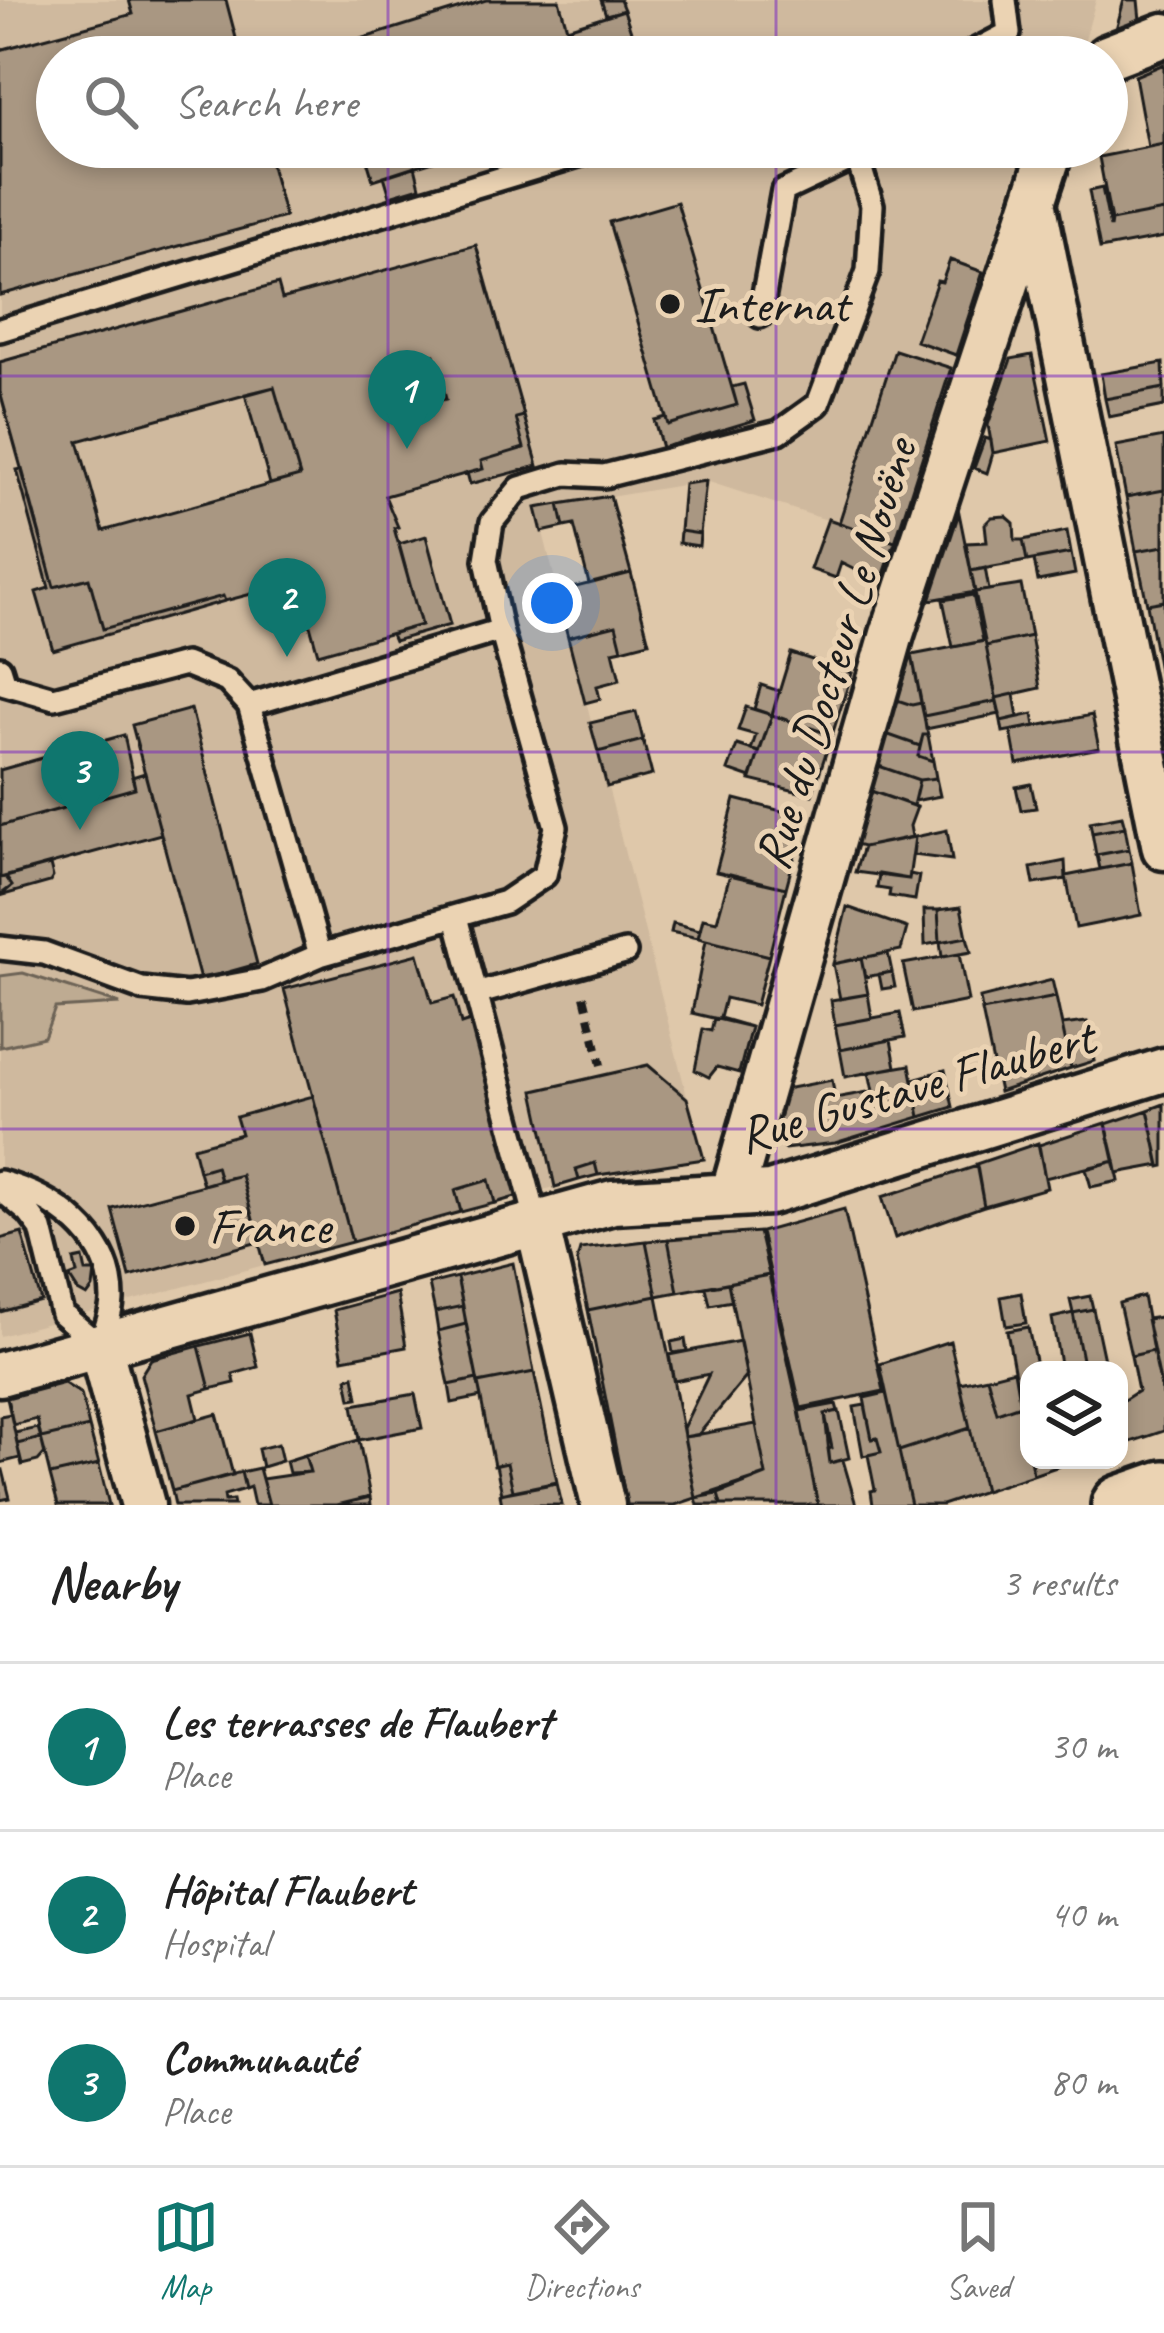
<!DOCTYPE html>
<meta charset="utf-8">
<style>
:root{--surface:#fff;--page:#f6f6f6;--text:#222;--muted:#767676;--line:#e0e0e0;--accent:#0f766e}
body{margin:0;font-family:Caveat,sans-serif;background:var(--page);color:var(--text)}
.controls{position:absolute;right:36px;bottom:36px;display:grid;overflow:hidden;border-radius:24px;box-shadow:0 6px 18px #0003}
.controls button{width:108px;height:108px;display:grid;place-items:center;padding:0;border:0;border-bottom:3px solid var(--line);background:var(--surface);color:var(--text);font:60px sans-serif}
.you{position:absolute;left:552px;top:603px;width:42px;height:42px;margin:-30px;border:9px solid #fff;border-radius:50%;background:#1a73e8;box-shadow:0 0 0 18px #1a73e833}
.badge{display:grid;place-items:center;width:78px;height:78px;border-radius:50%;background:var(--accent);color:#fff;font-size:39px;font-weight:700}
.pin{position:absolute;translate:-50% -99px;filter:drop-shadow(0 3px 6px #0008)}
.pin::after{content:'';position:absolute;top:63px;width:42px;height:36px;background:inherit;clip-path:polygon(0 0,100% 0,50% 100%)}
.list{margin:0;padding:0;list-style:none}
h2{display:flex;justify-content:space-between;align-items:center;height:156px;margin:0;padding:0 48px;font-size:51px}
h2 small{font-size:39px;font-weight:400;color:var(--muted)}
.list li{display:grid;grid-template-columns:78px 1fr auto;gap:36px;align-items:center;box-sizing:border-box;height:168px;padding:0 48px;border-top:3px solid var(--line)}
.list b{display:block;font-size:45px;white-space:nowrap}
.list p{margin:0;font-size:39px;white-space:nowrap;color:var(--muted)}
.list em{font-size:39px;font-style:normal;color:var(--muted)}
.icon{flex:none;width:66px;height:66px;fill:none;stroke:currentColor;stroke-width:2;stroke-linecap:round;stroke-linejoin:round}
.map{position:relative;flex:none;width:1164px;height:1505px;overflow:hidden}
.search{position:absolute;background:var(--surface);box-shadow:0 6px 18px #0003;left:36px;right:36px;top:36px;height:132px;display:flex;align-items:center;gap:30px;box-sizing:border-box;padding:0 42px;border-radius:66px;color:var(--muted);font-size:45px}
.sheet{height:660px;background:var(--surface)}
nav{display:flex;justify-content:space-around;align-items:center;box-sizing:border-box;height:168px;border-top:3px solid var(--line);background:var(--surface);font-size:33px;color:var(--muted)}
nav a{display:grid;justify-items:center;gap:6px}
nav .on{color:var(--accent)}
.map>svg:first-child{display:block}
</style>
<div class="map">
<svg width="1164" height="1505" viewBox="0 0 1164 1505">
<rect width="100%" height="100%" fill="#dfc8aa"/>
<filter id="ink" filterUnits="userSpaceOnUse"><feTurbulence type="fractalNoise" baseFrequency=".00833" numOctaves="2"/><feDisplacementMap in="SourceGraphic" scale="24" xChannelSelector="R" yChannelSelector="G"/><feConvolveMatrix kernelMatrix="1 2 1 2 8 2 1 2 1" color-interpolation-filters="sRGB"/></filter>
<g filter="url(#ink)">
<path fill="#cfb99e" d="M0 0H1096L1084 43 1056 52 1054 57H57V147H1024L895 542 706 481 537 509 703 1159 614 1171 0 1336Z"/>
<path fill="#beab92" stroke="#6d6457" stroke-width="3" d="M23 973 120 1004 55 1008 44 1037 0 1047V976Z"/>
<path fill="#a99782" stroke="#1c1c1c" stroke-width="3" fill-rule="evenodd" d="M129 0H226L241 57H57V147H266L285 217 0 295V50L133 14Z
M486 0H559L567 28 624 10 638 53 626 57H335L332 48Z
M601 0H620L624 10 606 15Z
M1124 0H1138L1140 20 1116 29Z
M1033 45 1053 51 1051 57H1029Z
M292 48 295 57H256Z
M1164 64V144L1148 147 1135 76Z
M1164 144V211L1111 221 1099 157Z
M363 147H477L373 180Z
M415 166 420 187 390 196 384 176Z
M1102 188 1110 228 1111 221 1164 211V237L1100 249 1089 191Z
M677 202 737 405 668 425 609 222Z
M476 245 524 416 516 418 524 448 481 461 483 469 385 496 398 527 394 528 421 625 318 654 296 575 257 587 259 592 225 601 223 596 103 629 89 578 54 587 0 392V362L278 284 282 299ZM434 355 446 399 403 410 391 367ZM274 387 300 476 103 531 78 441Z
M950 260 983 272 956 355 916 341 937 281 942 282Z
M895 350 951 368 895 542 839 523Z
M1032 355 1050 441 993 453 988 425 1011 359Z
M1163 363 1164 388 1105 399 1101 374Z
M744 384 755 420 662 448 654 420 666 417 668 425 737 405 732 387Z
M274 387 300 476 270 484 245 394Z
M1164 388V406L1109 417 1105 399Z
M524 416 538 466 470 484 467 473 483 469 481 461 524 448 516 418Z
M1164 437V490L1126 497 1116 446Z
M985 438 991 440 993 453 987 473 974 468Z
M22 469 54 587 89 578 103 629 223 596 225 601 53 650 36 592 49 588 17 470Z
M706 481 700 534 680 531 684 484Z
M1164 490V546L1136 551 1126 497Z
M610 496 631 573 589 584 574 525 564 527 559 504Z
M559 504 564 527 542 532 536 508Z
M959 513 975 592 930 600Z
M1006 516 1014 523 1015 540H1023L1027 561 971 571 966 543 987 542 985 524 992 517Z
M828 519 895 542 881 583 841 563 836 578 810 569Z
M680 531 700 534 699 546 679 543Z
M1067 531 1071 553 1027 561 1023 540Z
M426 536 450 625 394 641 391 634 421 625 399 544Z
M1164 546V601L1147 604 1136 551Z
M1071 553 1075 574 1038 581 1034 560Z
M985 568 989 590 975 592 971 571Z
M631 573 649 642 622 649 616 625 568 637 556 592Z
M296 575 297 581 259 592 257 587Z
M1021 585 1031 636 986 646 975 592Z
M973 595 983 641 953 647 943 600Z
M1164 601V652L1156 654 1147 604Z
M616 625 622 649 613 651 620 680 597 686 600 699 585 703 568 637Z
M1031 636 1040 688 996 698 986 646Z
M985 641 997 701 924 716 912 655Z
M1164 652V692H1163L1156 654Z
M791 653 852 673 832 735 772 715Z
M912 655 921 703 912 705 897 700Z
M761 685 779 691 772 715 754 709Z
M1014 694 1018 717 1001 721 996 698Z
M897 700 912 705 921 703 928 735H923L920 746 886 734Z
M997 701 1000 714 926 729 924 716Z
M746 707 772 715 759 752 751 750 756 735 738 730Z
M191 709 257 964 200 980 132 725Z
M636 712 643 740 598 752 590 723Z
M1033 714 1035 726 1003 732 1001 721Z
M772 715 832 735 812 795 750 780Z
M1092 715 1099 748 1017 764 1011 731Z
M886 734 920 746 918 756 933 761 936 778 919 780 876 765Z
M124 735 135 788 0 826V770Z
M923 735H928L933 761 918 756Z
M643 740 652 775 607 787 598 752Z
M737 745 759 752 751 778 728 770Z
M876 765 919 780 913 806 868 790Z
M145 773 161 834 0 878V826L135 788 132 777Z
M936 778 940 796 914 801 919 780Z
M1031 784 1036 808 1021 810 1016 787Z
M868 790 917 807 910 826 912 837 863 847 851 844Z
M735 799 805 817 786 888 716 872Z
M1122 816 1125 827 1092 833 1090 822Z
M1125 827 1129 849 1096 855 1092 833Z
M947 830 952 860 913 855 915 837Z
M915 837 909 879 855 872 863 847Z
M1129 849 1132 863 1100 869 1097 855Z
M1065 861 1066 879 1034 884 1031 868Z
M1132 863 1141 915 1076 928 1066 876Z
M50 865 53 877 50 882 0 896 12 886 6 877Z
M730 874 786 888 769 956 698 938 703 918 717 921Z
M879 874 909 879 910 874 919 876 915 900 889 896 890 890 877 888Z
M6 877 12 886 0 895V878Z
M847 907 907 928 901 950 833 964Z
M961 907 967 937 940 942 938 910Z
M924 910H938L940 942 925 945Z
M673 923 700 930 698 938 671 932Z
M967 937 971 952 942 957 940 942Z
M706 940 769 956 756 1005 725 998 720 1018 751 1027 692 1013Z
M888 953 892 972 865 977 861 958Z
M418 954 432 1003 454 997 461 1024 473 1020 522 1195 495 1203 489 1180 455 1190 461 1212 352 1242 284 989Z
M959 954 968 1001 913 1012 903 964Z
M861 958 868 994 840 999 833 964Z
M892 972 895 987 882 989 879 974Z
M1052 980 1056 997 982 1011 980 998Z
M868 994 872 1018 835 1025 831 1000Z
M1056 997 1071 1068 999 1092 982 1011Z
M900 1013 905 1037 840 1050 835 1025Z
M714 1018 751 1027 739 1073 717 1067 709 1077 695 1070 703 1029 711 1031Z
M1087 1022 1094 1061 1071 1068 1062 1025Z
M891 1040 896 1067 845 1077 840 1050Z
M648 1065 687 1098 704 1159 598 1175 595 1163 576 1169 579 1180 555 1187 534 1091Z
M910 1065 920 1117 835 1143 785 1149 775 1140 785 1089 832 1080 835 1098 873 1091 869 1072Z
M945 1070 953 1107 920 1117 913 1079Z
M313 1096 352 1242 265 1265 241 1175 220 1180 216 1166 199 1171 193 1147 241 1134 236 1117Z
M1164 1104V1166L1160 1167 1148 1110Z
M1148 1110 1160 1165 1117 1173 1106 1124Z
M1106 1123 1115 1161 1045 1178 1039 1145Z
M1038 1143 1047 1188 984 1206 976 1164Z
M1115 1161 1119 1181 1091 1187 1086 1169Z
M595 1163 598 1175 579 1180 576 1169Z
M216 1166 220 1180 203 1185 199 1171Z
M977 1166 984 1206 895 1238 882 1197Z
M241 1175 259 1242 130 1277 112 1209Z
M489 1180 495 1203 461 1212 455 1190Z
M844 1209 884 1391 801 1408 761 1232Z
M759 1232 769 1275 678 1292 668 1239Z
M22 1233 41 1301 0 1312V1239Z
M668 1239 678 1292 657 1296 646 1241Z
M646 1241 657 1296 588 1310 577 1260 580 1249Z
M83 1258 86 1272H95L93 1288 87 1296 78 1291 69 1277 77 1274 74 1260Z
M513 1263 534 1372 478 1383 457 1277Z
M769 1275 799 1411 818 1505H721L718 1494 766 1475 728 1283Z
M457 1277 463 1306 435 1312 429 1284Z
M728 1283 732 1301 710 1305 706 1287Z
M397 1293 406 1347 343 1359 334 1310Z
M1021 1293 1026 1323 1006 1326 1001 1297Z
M657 1296 696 1498 675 1505H627L588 1310Z
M1090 1296 1093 1309 1073 1313 1070 1300Z
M1143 1296 1153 1351 1131 1356 1119 1303Z
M463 1306 466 1324 438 1331 435 1312Z
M1093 1309 1105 1365 1084 1370 1073 1313Z
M1073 1313 1084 1370H1061L1052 1318Z
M1160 1317 1164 1334V1401L1147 1319Z
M466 1324 477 1379 449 1385 438 1331Z
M1028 1327 1037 1370H1029V1388L1018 1391 1007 1331Z
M250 1333 258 1367 233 1374 235 1383 210 1389 199 1346Z
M685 1339 687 1351 673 1353 671 1342Z
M740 1341 747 1376 698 1435 684 1437 683 1428 709 1374 674 1381 669 1355Z
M950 1341 970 1428 899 1451 880 1364Z
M199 1346 210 1389 192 1394 198 1419 156 1431 141 1375 151 1359Z
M1153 1351 1164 1401V1431L1119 1446V1403L1138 1391 1131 1356Z
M1014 1370 1020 1405 997 1413 987 1377Z
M534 1372 557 1482 513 1491 507 1463 494 1466 478 1383Z
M354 1376 358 1398 351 1399 347 1378Z
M987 1377 997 1413 1020 1405 1033 1475 984 1491 960 1383Z
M477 1379 481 1397 452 1403 449 1385Z
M64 1383 81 1394 89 1427 41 1438 37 1419 13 1425 7 1398Z
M1029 1388V1451L1018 1391Z
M886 1393 899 1451 911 1505H873L871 1491 875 1490 868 1455 881 1452 877 1438 872 1439 864 1398Z
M415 1394 422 1428 359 1440 353 1405Z
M836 1404 838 1411 825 1414 832 1448 828 1449 830 1463 843 1460 856 1505H818L799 1411Z
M865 1405 872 1439 877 1438 881 1452 863 1456 854 1407Z
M839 1411 849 1458 830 1463 825 1414Z
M11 1414 20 1458 0 1463V1416Z
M217 1414 233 1475 172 1491 156 1431Z
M756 1424 766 1475 696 1498 684 1437Z
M89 1427 99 1464 50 1475 41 1438Z
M38 1428 41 1438 17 1444 15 1433Z
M970 1428 984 1491 942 1505H911L899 1451Z
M41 1438 45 1453 38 1461 22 1465 17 1444Z
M359 1440 370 1497 337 1505H269L262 1479 310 1472 305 1455Z
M278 1444 282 1461 262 1467 258 1449Z
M305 1455 310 1472 289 1473 286 1461Z
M1031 1460H1077L1033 1475Z
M507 1463 513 1491 502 1494 496 1465Z
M99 1464 109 1505H58L50 1475Z
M259 1468 262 1479 269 1505H254L250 1487 245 1489 241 1472Z
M3 1470 10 1498 0 1500V1471Z
M241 1472 245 1489 224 1495 225 1501 233 1500 234 1505H175L172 1491Z
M557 1483 562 1505H502L500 1494Z
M718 1494 721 1505H698L696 1498Z
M370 1497 371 1505H338Z"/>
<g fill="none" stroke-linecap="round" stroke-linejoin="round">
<defs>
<path id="service" d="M963 57 1009 33 1005 0
M760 316 783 191 857 156
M0 330 605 147
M501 630 486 560 492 522 520 488 566 474 604 476 779 432 818 404 868 271 872 205 854 147
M0 668 5 684 54 698 185 664 227 681 249 705 501 630 556 827 545 875 505 902 320 955 262 980 187 994 142 989 44 953 0 948
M249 705 320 955
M456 917 537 1223
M476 994 625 952
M0 1182C55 1197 112 1236 112 1299 112 1314 104 1332 100 1346L62 1314 41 1229 29 1213 0 1189"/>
<path id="minor" d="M1107 57 1164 35
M1034 202 1164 848
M732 1195 892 634 1052 147
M537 1223 603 1505
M100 1346 143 1505
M0 1374 613 1202 770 1193 1164 1070"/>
<path id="secondary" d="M1121 1505 1164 1490"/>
</defs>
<use href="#service" stroke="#1c1c1c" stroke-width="30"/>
<use href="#minor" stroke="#1c1c1c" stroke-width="51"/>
<use href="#secondary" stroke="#1c1c1c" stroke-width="66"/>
<path stroke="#1c1c1c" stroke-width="8" stroke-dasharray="12 9" stroke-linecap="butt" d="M584 996 601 1065"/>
<use href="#service" stroke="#ebd3b3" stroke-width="21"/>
<use href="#minor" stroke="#ebd3b3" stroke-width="42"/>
<use href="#secondary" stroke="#ebd3b3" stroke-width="57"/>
</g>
</g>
<path fill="none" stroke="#7b2cbf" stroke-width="3" stroke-opacity="0.55" d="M388 0V57M776 0V57M388 147V1505M776 147V1505M0 376H1164M0 752H1164M0 1129H1164"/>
<g fill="#1c1c1c" stroke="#ebd3b3" stroke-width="4.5">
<circle cx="670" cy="304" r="12"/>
<circle cx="185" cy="1226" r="12"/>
</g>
<g text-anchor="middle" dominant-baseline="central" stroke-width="10" stroke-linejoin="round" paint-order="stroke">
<g font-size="51" fill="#1c1c1c" stroke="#ebd3b3" text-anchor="start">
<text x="694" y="304">Internat</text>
<text x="209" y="1226">France</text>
</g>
<g font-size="51" fill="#1c1c1c" stroke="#ebd3b3">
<text transform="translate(835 654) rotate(-73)">Rue du Docteur Le Nouëne</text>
<text transform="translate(916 1086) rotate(-16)">Rue Gustave Flaubert</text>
</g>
</g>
</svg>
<div class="controls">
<button><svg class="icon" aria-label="layers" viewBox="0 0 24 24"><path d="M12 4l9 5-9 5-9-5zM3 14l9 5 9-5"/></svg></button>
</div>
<div class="you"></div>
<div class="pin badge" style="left:407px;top:449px">1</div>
<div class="pin badge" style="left:287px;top:657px">2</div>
<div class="pin badge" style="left:80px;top:830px">3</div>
<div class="search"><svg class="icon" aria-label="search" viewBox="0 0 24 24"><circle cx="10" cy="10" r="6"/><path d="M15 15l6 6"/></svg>Search here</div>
</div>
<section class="sheet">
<h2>Nearby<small>3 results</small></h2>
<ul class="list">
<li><span class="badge">1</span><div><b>Les terrasses de Flaubert</b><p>Place</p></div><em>30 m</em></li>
<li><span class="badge">2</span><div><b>Hôpital Flaubert</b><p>Hospital</p></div><em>40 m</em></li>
<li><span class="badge">3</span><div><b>Communauté</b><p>Place</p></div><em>80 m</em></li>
</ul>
</section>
<nav>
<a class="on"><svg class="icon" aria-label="map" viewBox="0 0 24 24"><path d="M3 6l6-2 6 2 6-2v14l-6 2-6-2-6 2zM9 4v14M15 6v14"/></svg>Map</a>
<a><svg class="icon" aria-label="directions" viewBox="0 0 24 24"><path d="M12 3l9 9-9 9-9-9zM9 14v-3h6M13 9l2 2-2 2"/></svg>Directions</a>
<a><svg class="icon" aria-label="saved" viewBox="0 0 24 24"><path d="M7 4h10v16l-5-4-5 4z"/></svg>Saved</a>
</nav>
